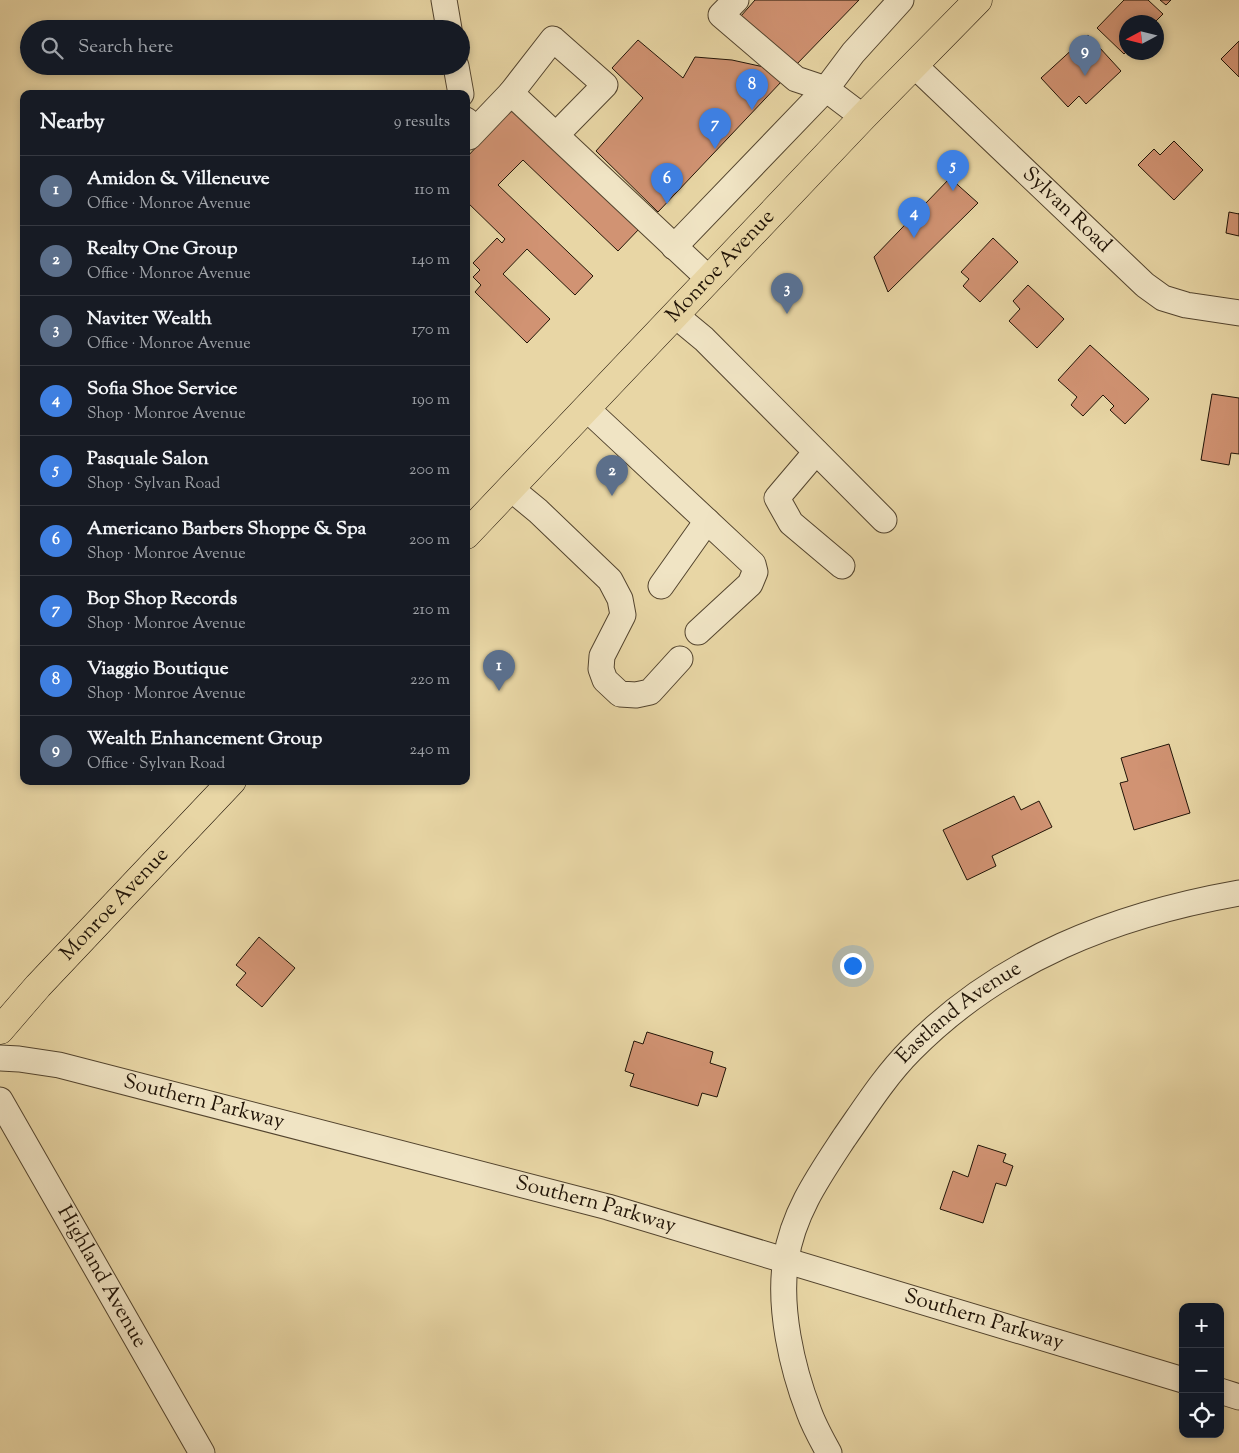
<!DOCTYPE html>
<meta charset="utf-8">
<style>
:root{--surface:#171b24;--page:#242831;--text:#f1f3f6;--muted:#9ea1a6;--line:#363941;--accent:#0f766e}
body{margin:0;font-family:"Sorts Mill Goudy",serif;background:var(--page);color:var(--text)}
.controls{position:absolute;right:15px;bottom:15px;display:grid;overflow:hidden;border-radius:10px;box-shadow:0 2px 8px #0003}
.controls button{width:45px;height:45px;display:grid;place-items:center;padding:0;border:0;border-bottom:1px solid var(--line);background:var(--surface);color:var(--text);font:25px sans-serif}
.compass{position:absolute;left:1119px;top:15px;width:45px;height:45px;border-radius:50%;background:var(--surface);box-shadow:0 2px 8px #0003;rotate:263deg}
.you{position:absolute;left:852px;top:965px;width:18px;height:18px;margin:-12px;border:4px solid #fff;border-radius:50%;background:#1a73e8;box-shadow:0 0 0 8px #1a73e833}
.badge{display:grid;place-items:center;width:32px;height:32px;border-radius:50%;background:var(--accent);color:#fff;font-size:16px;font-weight:700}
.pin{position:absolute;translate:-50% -41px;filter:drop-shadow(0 1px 2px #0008)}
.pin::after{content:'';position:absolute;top:26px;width:18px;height:15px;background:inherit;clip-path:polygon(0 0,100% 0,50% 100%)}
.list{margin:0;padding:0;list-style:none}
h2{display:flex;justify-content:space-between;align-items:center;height:65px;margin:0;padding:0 20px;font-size:21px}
h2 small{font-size:16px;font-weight:400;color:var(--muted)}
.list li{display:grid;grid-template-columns:32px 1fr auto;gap:15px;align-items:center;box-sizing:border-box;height:70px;padding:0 20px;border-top:1px solid var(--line)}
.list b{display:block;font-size:19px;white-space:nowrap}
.list p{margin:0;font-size:16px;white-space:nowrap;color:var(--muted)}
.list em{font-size:16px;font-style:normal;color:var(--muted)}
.icon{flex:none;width:28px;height:28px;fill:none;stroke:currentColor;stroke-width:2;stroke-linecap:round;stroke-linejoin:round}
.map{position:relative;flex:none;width:1239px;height:1453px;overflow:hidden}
.search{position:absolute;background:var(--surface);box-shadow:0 2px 8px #0003;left:20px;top:20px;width:450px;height:55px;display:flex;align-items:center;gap:12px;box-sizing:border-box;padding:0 18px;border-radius:28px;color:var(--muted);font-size:19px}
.panel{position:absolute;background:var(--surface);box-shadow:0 2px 8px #0003;left:20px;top:90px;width:450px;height:695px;border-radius:10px}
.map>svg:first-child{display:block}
</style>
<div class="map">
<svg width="1239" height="1453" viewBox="0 0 1239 1453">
<rect width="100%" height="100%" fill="#e8d6a5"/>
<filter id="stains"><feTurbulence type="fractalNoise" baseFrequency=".004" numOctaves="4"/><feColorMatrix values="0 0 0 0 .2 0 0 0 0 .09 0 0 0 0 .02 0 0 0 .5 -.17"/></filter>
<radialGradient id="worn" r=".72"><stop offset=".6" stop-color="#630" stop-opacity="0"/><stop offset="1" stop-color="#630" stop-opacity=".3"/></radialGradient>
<path fill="#d19373" stroke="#211407" d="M755 0H859L795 66 741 16Z
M1124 0H1148L1163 14 1155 22H1126V52L1124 54 1097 28Z
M1160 0H1171L1166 5Z
M1088 35 1121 71 1086 104 1079 96 1068 107 1041 78Z
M638 40 683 78 695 57 732 60 773 69 782 81 658 212 596 151 643 98 612 68Z
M1239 41V77L1221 59Z
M514 107 640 228 618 251 523 160 498 185 593 276 575 295 527 249 503 274 550 319 527 343 475 292 481 285 473 277 480 270 473 263 497 238 502 243 505 239 466 201V158Z
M1174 141 1203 170 1174 200 1138 165 1154 149 1160 155Z
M950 178 978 203 888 292 874 257Z
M1229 212 1239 214V213V236L1226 233Z
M993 238 1018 262 980 302 963 286 969 279 961 272Z
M1028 285 1064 319 1037 348 1009 321 1020 309 1013 301Z
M1090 345 1149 399 1125 424 1110 410 1114 406 1103 395 1083 416 1071 405 1077 397 1058 380Z
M1212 394 1239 398V454L1231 453 1229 465 1201 460Z
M1169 744 1190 813 1134 830 1120 783 1128 781 1121 758Z
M1014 796 1021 810 1039 801 1052 827 992 856 996 866 967 880 943 830Z
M259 937 295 968 262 1007 236 985 246 973 236 965Z
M647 1032 713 1052 710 1063 726 1068 717 1097 702 1093 698 1106 630 1086 634 1074 625 1071 634 1041 643 1044Z
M978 1145 1006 1154 1003 1162 1013 1166 1006 1186 996 1183 983 1223 940 1209 953 1171 968 1177Z"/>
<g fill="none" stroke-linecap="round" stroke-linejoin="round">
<defs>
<g id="minor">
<path d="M444 0 449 29"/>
<path d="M736 0 721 15 796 79 826 89 863 117"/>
<path d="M456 66 461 94"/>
<path id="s1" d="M915 66 1145 285 1163 298 1186 305 1239 313"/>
<path d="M511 93 553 39 605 85 556 135"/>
<path d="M466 120 469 137 511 93 709 279"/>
<path d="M674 247 826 89 853 53 901 0"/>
<path d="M675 315 704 339 884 520"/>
<path d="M586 408 753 564 755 572 750 584 698 632"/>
<path d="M816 452 777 498 791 523 842 566"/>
<path d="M510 488 538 511 610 580 620 599 623 615 602 656 601 669 605 680 620 694 636 695 650 692 680 659"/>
<path d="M661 586 707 521"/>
<path id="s2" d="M0 1058 19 1059 59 1065 608 1207 1183 1380"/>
<path id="s3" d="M0 1100 202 1453"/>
<path d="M1220 1391 1239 1397"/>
<path id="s4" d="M829 1453C822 1440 814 1426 809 1412 792 1368 778 1307 786 1259 793 1213 819 1176 844 1138 865 1108 885 1076 911 1050 1001 959 1115 915 1239 893"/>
</g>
<g id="major">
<path id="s5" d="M466 535 863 117 978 0"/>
<path id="s6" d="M0 1030 38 986 232 781"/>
</g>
</defs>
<use href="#minor" stroke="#53442e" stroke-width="27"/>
<use href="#major" stroke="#211407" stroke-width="29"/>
<use href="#minor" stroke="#f0e4c4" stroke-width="25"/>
<use href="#major" stroke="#e8d6a5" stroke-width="28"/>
</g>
<g text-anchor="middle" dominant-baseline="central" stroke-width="4" stroke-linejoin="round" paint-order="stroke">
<g font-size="21" fill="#211407" stroke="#f0e4c4">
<text stroke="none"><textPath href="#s1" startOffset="209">Sylvan Road</textPath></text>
<text stroke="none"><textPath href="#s5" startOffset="370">Monroe Avenue</textPath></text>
<text stroke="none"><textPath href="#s6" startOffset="170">Monroe Avenue</textPath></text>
<text stroke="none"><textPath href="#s4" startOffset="509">Eastland Avenue</textPath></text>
<text stroke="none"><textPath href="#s2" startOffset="209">Southern Parkway</textPath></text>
<text stroke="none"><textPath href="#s2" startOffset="614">Southern Parkway</textPath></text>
<text stroke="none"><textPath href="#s3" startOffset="204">Highland Avenue</textPath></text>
<text stroke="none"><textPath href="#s2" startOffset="1019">Southern Parkway</textPath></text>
</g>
</g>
<rect width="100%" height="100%" filter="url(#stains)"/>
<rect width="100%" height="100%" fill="url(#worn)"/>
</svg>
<div class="controls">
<button>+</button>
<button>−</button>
<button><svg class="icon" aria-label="locate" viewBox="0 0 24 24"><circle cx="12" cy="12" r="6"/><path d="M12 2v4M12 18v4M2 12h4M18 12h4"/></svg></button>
</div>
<svg class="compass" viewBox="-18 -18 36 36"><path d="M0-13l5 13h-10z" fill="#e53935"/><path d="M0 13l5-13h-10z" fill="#9ea1a6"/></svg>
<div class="you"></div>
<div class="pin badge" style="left:499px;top:691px;background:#5c6f8a">1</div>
<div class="pin badge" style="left:612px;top:496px;background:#5c6f8a">2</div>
<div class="pin badge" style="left:787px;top:314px;background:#5c6f8a">3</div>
<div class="pin badge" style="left:914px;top:238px;background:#3f7fe0">4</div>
<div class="pin badge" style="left:953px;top:191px;background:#3f7fe0">5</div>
<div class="pin badge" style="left:667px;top:204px;background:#3f7fe0">6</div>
<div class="pin badge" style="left:715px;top:149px;background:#3f7fe0">7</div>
<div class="pin badge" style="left:752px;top:110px;background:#3f7fe0">8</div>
<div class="pin badge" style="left:1085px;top:76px;background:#5c6f8a">9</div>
<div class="search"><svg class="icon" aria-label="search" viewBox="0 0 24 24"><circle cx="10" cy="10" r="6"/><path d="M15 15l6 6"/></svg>Search here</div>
<section class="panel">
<h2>Nearby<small>9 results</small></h2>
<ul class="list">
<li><span class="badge" style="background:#5c6f8a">1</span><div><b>Amidon &amp; Villeneuve</b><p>Office · Monroe Avenue</p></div><em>110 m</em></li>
<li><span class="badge" style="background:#5c6f8a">2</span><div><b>Realty One Group</b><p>Office · Monroe Avenue</p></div><em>140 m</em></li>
<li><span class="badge" style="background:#5c6f8a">3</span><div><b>Naviter Wealth</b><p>Office · Monroe Avenue</p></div><em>170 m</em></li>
<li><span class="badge" style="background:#3f7fe0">4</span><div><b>Sofia Shoe Service</b><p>Shop · Monroe Avenue</p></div><em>190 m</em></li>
<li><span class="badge" style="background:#3f7fe0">5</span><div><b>Pasquale Salon</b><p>Shop · Sylvan Road</p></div><em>200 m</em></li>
<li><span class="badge" style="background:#3f7fe0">6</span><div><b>Americano Barbers Shoppe &amp; Spa</b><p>Shop · Monroe Avenue</p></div><em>200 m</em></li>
<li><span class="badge" style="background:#3f7fe0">7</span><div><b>Bop Shop Records</b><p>Shop · Monroe Avenue</p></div><em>210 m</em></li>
<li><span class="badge" style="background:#3f7fe0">8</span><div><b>Viaggio Boutique</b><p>Shop · Monroe Avenue</p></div><em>220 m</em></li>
<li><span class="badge" style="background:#5c6f8a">9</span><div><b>Wealth Enhancement Group</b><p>Office · Sylvan Road</p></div><em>240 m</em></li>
</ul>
</section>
</div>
